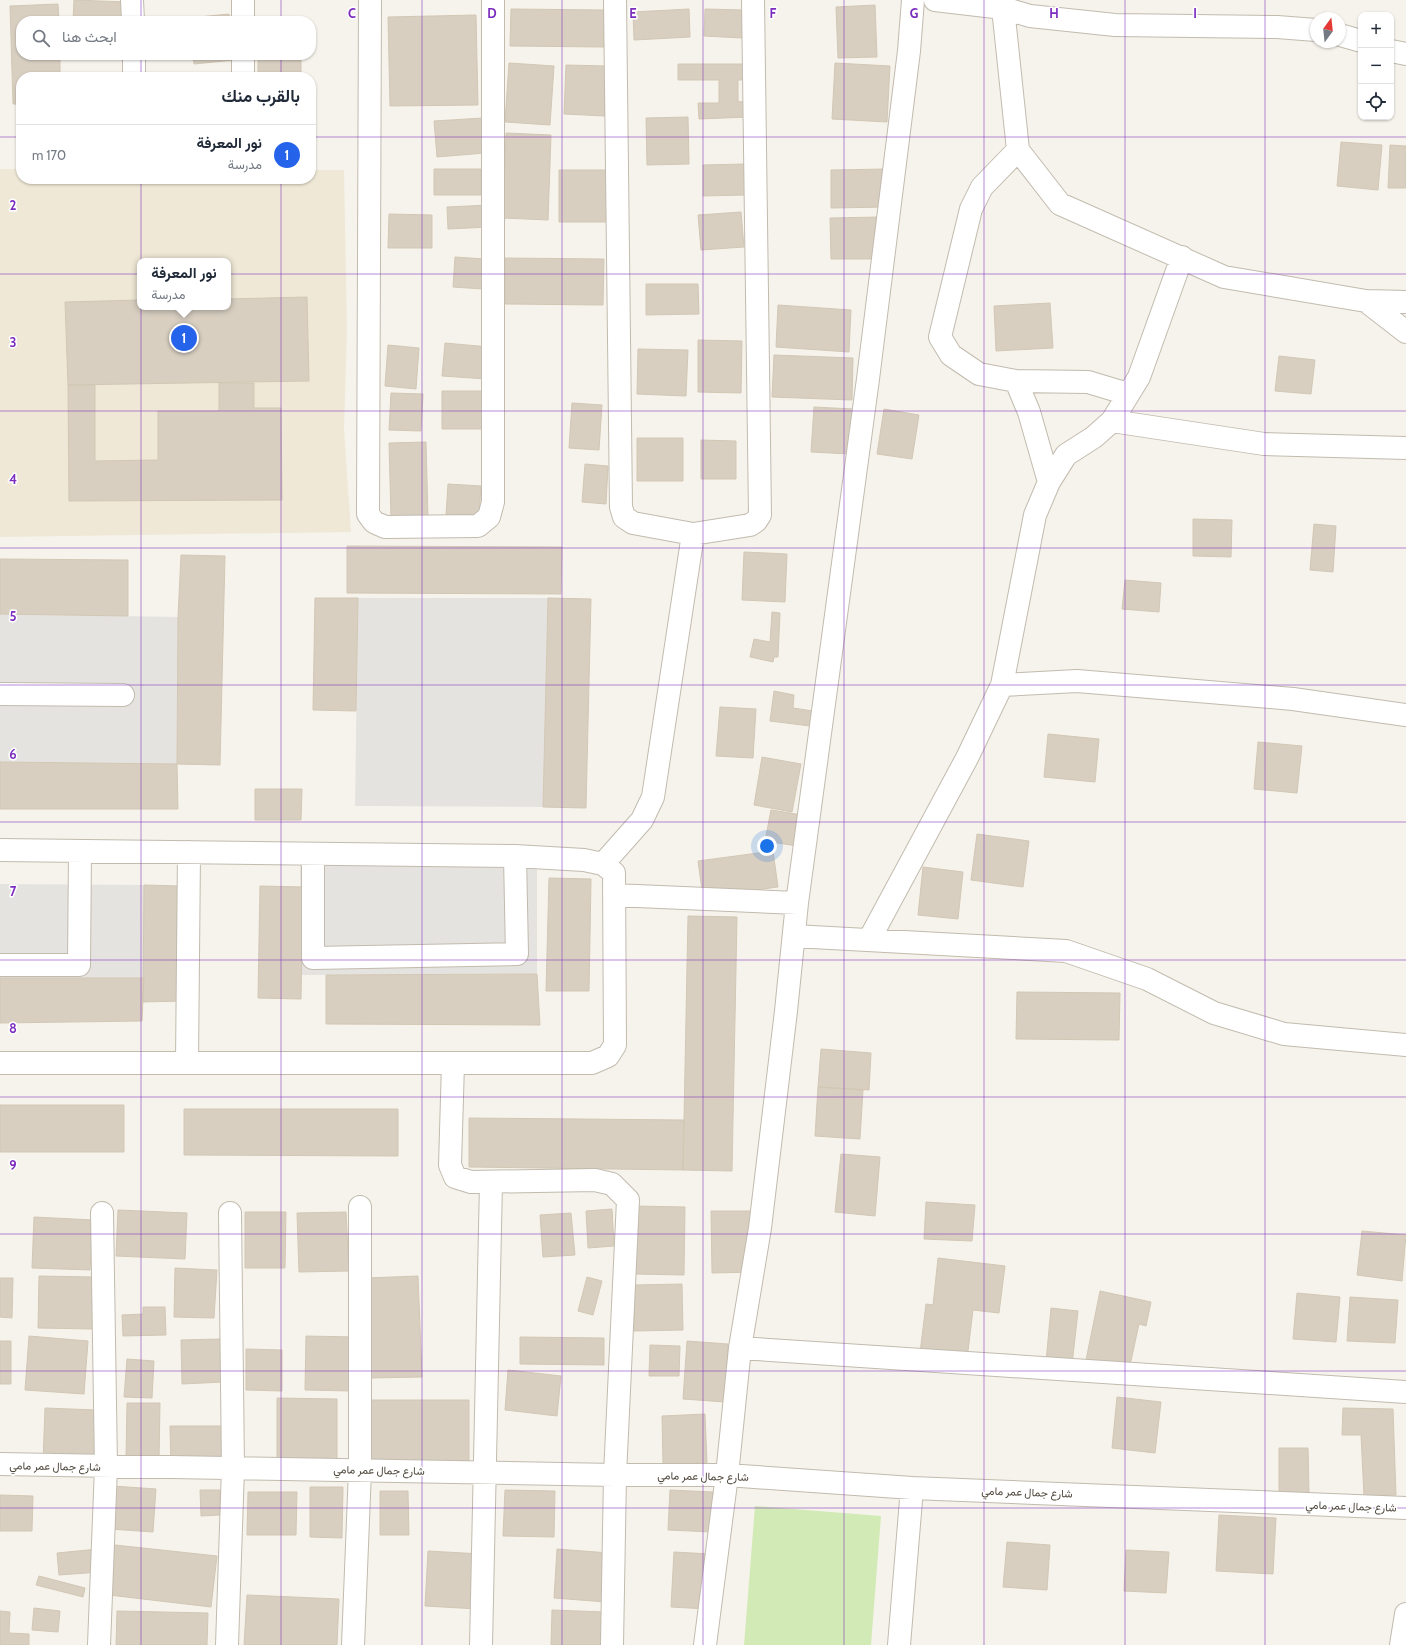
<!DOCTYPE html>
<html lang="ar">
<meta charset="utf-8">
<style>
:root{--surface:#fff;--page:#f2f2f3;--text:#1f2937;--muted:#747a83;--line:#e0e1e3;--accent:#2563eb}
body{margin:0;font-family:Cabin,Vazirmatn,sans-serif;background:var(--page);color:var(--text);direction:rtl}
.controls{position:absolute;right:12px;top:12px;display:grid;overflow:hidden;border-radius:8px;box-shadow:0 1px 3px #0004}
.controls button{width:36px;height:36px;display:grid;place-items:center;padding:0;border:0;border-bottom:1px solid var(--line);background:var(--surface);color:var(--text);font:20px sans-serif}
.compass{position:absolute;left:1310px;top:12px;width:36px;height:36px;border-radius:50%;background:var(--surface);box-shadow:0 1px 3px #0004;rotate:15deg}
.you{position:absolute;left:767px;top:846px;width:14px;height:14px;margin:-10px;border:3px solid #fff;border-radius:50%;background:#1a73e8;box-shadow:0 0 0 6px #1a73e833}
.badge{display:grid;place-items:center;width:26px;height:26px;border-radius:50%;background:var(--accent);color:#fff;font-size:13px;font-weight:700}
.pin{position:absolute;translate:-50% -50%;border:2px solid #fff;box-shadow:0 1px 4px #0006}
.popup{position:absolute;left:137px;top:258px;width:94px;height:52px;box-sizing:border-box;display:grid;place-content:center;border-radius:8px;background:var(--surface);filter:drop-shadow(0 1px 3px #0005);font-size:13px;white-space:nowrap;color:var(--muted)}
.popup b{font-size:15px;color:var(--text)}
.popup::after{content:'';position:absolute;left:50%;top:100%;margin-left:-8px;border:8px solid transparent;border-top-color:var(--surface)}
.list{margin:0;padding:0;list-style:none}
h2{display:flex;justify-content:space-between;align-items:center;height:52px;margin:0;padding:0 16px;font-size:17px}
h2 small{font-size:13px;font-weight:400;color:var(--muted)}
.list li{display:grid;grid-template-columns:26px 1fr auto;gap:12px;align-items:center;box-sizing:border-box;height:60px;padding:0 16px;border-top:1px solid var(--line)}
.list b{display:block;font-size:15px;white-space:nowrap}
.list p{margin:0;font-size:13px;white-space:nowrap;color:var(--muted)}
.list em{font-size:13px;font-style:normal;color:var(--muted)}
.icon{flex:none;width:22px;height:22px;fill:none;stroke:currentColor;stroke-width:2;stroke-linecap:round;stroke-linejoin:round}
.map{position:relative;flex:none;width:1406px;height:1645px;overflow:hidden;direction:ltr}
.search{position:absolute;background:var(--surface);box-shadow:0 1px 3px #0004;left:16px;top:16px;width:300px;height:44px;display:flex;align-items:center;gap:10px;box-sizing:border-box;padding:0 14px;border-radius:16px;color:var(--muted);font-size:15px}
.panel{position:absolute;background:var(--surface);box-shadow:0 1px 3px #0004;left:16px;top:72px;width:300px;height:112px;border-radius:16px;direction:rtl}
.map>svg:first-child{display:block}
</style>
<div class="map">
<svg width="1406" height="1645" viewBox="0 0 1406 1645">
<rect width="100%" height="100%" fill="#f6f3ec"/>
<path fill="#efe8d6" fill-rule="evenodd" d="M0 169H21V179H311V170H344L347 330 344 428 351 532 0 537ZM140 261H228V307H140Z"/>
<path fill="#d2eab5" d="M755 1506 881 1516 871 1645H744Z"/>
<path fill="#e5e3e0" d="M358 598H548L543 807 355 806Z
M0 614 178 617 177 764 0 762Z
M300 865H537V974L301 975Z
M0 884 144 885V978H0Z"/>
<path fill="#d8cfc1" stroke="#d3c7b4" d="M74 0 127 2 126 21H73Z
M58 4 59 21H21V55H60V77H21V104H13L10 6Z
M875 5 877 57 838 58 836 7Z
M511 9 604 10V47L510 46Z
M689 9 690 37 634 40 633 12Z
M705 9 743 10 742 38 704 36Z
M229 14 230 21H189V18Z
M476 15 478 105 390 106 388 17Z
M193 55H233L234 60 194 64Z
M258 59 301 60V77H258Z
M509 63 554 66 550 125 505 122Z
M835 63 890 66 887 122 832 119Z
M678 64H745V80H738V102L748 101V117L699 119 698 103H719V80H678Z
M566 65 607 66 605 116 564 114Z
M688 117 689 164 647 165 646 118Z
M483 118 485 153 437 157 434 121Z
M506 133 551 135 548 220 503 218Z
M1341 142 1382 145 1378 190 1337 186Z
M1390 145 1406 146V188H1388Z
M745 164V195L703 196V165Z
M434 169H481V195H434Z
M886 169V207L831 208V170Z
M559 170H611V222H559Z
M489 205 490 227 448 229 447 207Z
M741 212 744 247 701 250 698 215Z
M389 214 432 215V248H388Z
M879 217 880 259H831L830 218Z
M455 257 485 259 483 289 453 287Z
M505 258 604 259 603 305 505 304Z
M646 284H698L699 314 646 315Z
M307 297 309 381 68 385 65 302 140 300V307H228V299Z
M1050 303 1053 348 996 351 994 306Z
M778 305 851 310 849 352 776 347Z
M698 340 742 341 741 393 698 392Z
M445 343 489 347 486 379 442 376Z
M388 345 419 348 416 389 385 386Z
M638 349 688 350 686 396 637 394Z
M774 355 853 358 852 400 772 397Z
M1279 356 1315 360 1311 394 1275 391Z
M219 383H254V408H281L282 500 69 501 68 385H95V461L158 460V411H219Z
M442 391H487V429H442Z
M391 393 423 394 421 431 389 430Z
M572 403 602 405 599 450 569 448Z
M814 407 853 409 850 454 811 452Z
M884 409 919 415 912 459 877 454Z
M637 438H683V481H637Z
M701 440 736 441V479H701Z
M426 442 428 517 391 518 389 443Z
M585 464 608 466 606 504 582 502Z
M448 484 481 486 479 518 446 515Z
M1193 519 1232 520 1231 557 1193 556Z
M1314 524 1336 526 1333 572 1310 570Z
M347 546 562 547 561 594 347 593Z
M744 552 787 554 785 602 742 600Z
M181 555 225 556 220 765 177 764 178 617Z
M0 559 128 560V616L0 614Z
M1125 580 1161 583 1159 612 1122 609Z
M315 598H358L356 711 313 710Z
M548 598 591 599 586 808 543 807Z
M772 612 780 613 778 657H774L773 662 750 657 754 639 770 642Z
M774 691 794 695 793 708 813 711 810 726 770 721Z
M720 707 756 709 753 758 716 756Z
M1048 734 1099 739 1095 782 1044 777Z
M1258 742 1302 746 1297 793 1254 789Z
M762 757 801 764 792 812 754 805Z
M0 762 177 764 178 809H0Z
M255 789H302L301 820H255Z
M771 810 802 815 797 846 765 841Z
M977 834 1029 841 1023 887 971 880Z
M773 851 778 887 703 897 698 861Z
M923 867 963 872 958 919 918 915Z
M549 878 591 879 589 991H546Z
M144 885 181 886 183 1001 143 1002Z
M260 886 303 887 301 999 258 998Z
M688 916 737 917 732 1171 683 1170Z
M537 974 540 1025 326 1024V975Z
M0 978H144L142 1021 0 1023Z
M1017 992 1120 993 1119 1040 1016 1039Z
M821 1049 871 1053 869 1090 818 1087Z
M818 1087 863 1090 860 1139 815 1136Z
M0 1105H124V1152H0Z
M184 1109H398V1156L184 1155Z
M469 1118 684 1120 683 1170 469 1167Z
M841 1154 880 1157 875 1216 835 1212Z
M926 1202 975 1205 972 1241 924 1239Z
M636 1206 685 1207 684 1275 635 1274Z
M612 1209 614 1246 588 1248 586 1211Z
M118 1210 187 1213 185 1259 116 1256Z
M711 1211H757L758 1272 712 1273Z
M245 1212H286L285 1268H245Z
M346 1212 349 1271 299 1272 297 1213Z
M571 1213 575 1255 543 1257 540 1215Z
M34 1217 93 1220 90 1270 32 1268Z
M1362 1231 1406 1235 1402 1281 1357 1275Z
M938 1258 1005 1266 999 1313 973 1310 967 1359 920 1353 926 1304 933 1305Z
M175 1268 217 1270 214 1318 174 1317Z
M39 1276 93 1277V1329L38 1328Z
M418 1276 422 1377 371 1378 367 1278Z
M587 1277 602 1281 593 1315 578 1311Z
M0 1278H13L12 1318 0 1317Z
M682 1284 683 1330 634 1331V1285Z
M1100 1291 1151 1302 1146 1326 1139 1324 1129 1370 1086 1360Z
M1297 1293 1340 1297 1336 1342 1293 1339Z
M1350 1297 1398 1300 1395 1343 1347 1341Z
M143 1307H165L166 1335 123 1336 122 1315 143 1314Z
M1051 1308 1078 1311 1072 1365 1046 1362Z
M29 1336 88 1341 84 1394 25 1390Z
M306 1336 354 1337 352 1391 305 1390Z
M520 1337 604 1338V1365L520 1364Z
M221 1339 223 1382 182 1384 181 1340Z
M0 1341H11V1384H0Z
M687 1341 728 1344 725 1402 683 1399Z
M650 1345 680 1346 679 1376H649Z
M246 1349 282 1350V1391L246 1390Z
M127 1359 154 1361 152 1398 124 1397Z
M508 1370 561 1376 557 1416 505 1410Z
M1117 1397 1161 1402 1155 1453 1112 1448Z
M277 1398 337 1399V1467H277Z
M368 1400H469V1461H368Z
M127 1403H160L159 1459 126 1458Z
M45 1408 96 1410 94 1463 43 1462Z
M1343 1408 1393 1409 1396 1495 1364 1496 1361 1435H1342Z
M705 1414 707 1463 663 1464 662 1416Z
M170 1426H225L226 1466 171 1467Z
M1279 1448H1308L1309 1493H1279Z
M113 1486 156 1489 153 1532 110 1529Z
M310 1487H343L342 1538 310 1537Z
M200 1490H220V1515L201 1516Z
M505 1490 555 1491 554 1537 503 1536Z
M670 1490 713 1492 712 1532 668 1530Z
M380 1491H408L409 1535H380Z
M248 1492H297L296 1535H247Z
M0 1495 33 1496 32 1531H0Z
M1219 1515 1276 1518 1273 1574 1216 1571Z
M1007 1542 1050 1545 1047 1590 1003 1587Z
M115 1545 217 1556 211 1607 109 1595Z
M98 1549 100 1572 59 1575 57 1553Z
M557 1549 609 1553 606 1602 554 1598Z
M1126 1550 1169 1552 1166 1593 1124 1591Z
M428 1551 481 1554 478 1609 425 1606Z
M674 1552 710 1554 707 1609 671 1607Z
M39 1576 85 1588 83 1597 36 1585Z
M247 1595 339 1599 337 1645H244Z
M34 1608 60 1611 58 1632 32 1630Z
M552 1610 604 1612 602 1645H551Z
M0 1611 10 1612 9 1633 29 1634V1645H0Z
M117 1611 208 1613 207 1645H116Z"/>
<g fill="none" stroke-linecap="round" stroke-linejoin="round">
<defs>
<path id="minor" d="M132 0 133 21
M243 0V21
M370 0 368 514 374 522 385 527 478 526 489 517 493 502V0
M615 0 621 507 624 517 633 523 693 534 750 525 756 521 760 515 753 0
M935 0 1003 8 1030 16 1115 25 1277 27 1316 30
M1003 8 1018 150 1060 204 1224 277 1366 301 1406 302
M1340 35 1361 41
M1391 51 1406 54
M134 55V77
M243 55V77
M1018 150 982 187 971 209 940 337 951 355 979 374 1016 381 1088 382 1128 394
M1366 301 1406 332
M1016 381 1029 412 1049 482
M1112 421 1264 444 1406 448
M1002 685 1035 515 1049 482 1066 455 1094 437 1112 421 1139 377 1182 257
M0 694 123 695
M0 850 515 856 584 860 603 864 614 873 615 1045 608 1056 592 1063H0
M313 854V958L517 954 515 856
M603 864 642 820 653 797 693 534
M614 895 797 903
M794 936 1066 951 1147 979 1214 1013 1284 1034 1406 1045
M869 940 967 758 1002 685 1077 681 1293 699 1406 715
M0 965H79L80 851
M187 1063 189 852
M453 1064 450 1165 455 1177 471 1182 595 1180 612 1184 628 1200 615 1475 612 1645
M740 1348 1406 1392
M0 1464 615 1475H727L912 1488 1406 1508
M99 1645 106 1467 102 1213
M227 1645 233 1468 230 1213
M353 1645 360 1470V1207
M481 1645 491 1182
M705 1645 727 1475 740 1348 760 1228 786 1011 797 903 868 379 909 51 913 0
M899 1645 912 1488
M1401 1645 1406 1614"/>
</defs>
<use href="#minor" stroke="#c2bbae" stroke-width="24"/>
<use href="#minor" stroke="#fff" stroke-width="22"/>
</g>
<path fill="none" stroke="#7b2cbf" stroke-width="1" stroke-opacity="0.55" d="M141 0V21M281 0V21M422 0V1645M562 0V1645M703 0V1645M844 0V1645M984 0V1645M1125 0V1645M1265 0V1645M141 55V77M281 55V77M0 137H21M311 137H1406M141 179V1645M281 179V1645M0 274H1406M0 411H1406M0 548H1406M0 685H1406M0 822H1406M0 960H1406M0 1097H1406M0 1234H1406M0 1371H1406M0 1508H1406"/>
<g text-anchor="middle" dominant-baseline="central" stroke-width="3" stroke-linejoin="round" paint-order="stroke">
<g font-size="11" fill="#4b4439" stroke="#fff">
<text transform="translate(55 1466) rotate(1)">شارع جمال عمر مامي</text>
<text transform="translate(379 1470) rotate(1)">شارع جمال عمر مامي</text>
<text transform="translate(703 1476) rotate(1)">شارع جمال عمر مامي</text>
<text transform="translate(1027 1492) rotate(2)">شارع جمال عمر مامي</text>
<text transform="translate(1351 1506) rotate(2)">شارع جمال عمر مامي</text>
</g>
</g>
<g font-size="13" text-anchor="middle" font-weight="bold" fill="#7b2cbf" stroke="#fff" stroke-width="3" stroke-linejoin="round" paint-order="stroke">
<text x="352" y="18">C</text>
<text x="492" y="18">D</text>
<text x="633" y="18">E</text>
<text x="773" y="18">F</text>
<text x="914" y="18">G</text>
<text x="1054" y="18">H</text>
<text x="1195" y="18">I</text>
<text x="13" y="210">2</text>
<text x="13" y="347">3</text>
<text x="13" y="484">4</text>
<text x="13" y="621">5</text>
<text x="13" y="759">6</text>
<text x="13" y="896">7</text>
<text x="13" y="1033">8</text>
<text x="13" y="1170">9</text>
</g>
</svg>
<div class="controls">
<button>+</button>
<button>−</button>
<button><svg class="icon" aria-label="locate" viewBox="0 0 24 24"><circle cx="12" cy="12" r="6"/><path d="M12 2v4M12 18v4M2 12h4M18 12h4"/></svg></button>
</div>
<svg class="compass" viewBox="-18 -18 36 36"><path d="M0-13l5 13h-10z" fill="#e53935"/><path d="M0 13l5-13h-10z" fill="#747a83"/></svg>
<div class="you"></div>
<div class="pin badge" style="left:184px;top:338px">1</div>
<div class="popup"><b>نور المعرفة</b>مدرسة</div>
<div class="search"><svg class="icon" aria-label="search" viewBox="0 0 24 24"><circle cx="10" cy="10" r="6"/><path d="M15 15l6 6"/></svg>ابحث هنا</div>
<section class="panel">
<h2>بالقرب منك<small></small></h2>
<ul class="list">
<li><span class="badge">1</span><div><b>نور المعرفة</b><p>مدرسة</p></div><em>170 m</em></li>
</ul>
</section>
</div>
